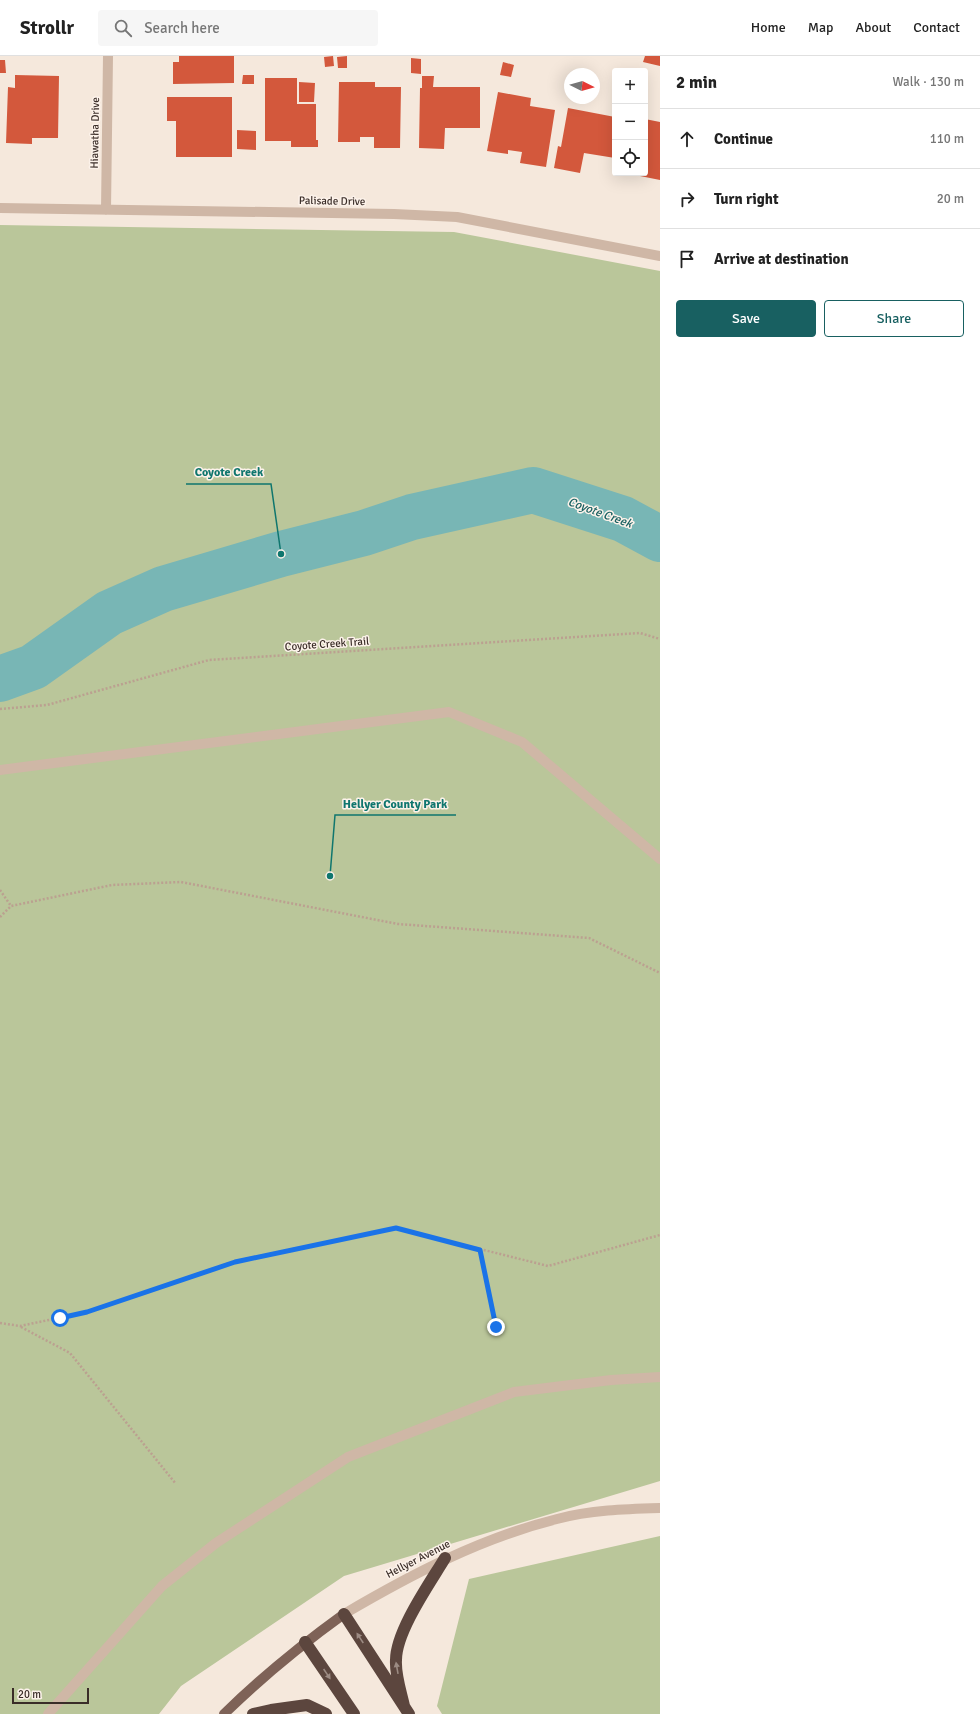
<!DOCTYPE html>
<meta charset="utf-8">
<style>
:root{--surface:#fff;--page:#f6f6f6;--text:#222;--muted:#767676;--line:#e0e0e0;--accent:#186061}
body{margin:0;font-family:Signika,sans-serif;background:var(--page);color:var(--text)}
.controls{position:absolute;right:12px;top:12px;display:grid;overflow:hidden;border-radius:4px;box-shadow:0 4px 16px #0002}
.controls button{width:36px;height:36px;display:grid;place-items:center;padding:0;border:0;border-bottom:1px solid var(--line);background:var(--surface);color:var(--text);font:20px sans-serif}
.compass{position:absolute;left:564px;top:12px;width:36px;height:36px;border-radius:50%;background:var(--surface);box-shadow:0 4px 16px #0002;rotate:95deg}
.scale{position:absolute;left:12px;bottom:10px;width:77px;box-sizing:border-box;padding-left:4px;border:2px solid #3a2d28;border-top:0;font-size:11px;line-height:14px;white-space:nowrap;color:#3a2d28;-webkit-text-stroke:3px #fcf2ea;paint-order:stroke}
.stop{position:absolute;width:12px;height:12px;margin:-9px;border:3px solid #1a73e8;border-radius:50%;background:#fff}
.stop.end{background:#1a73e8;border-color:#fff;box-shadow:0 1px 4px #0008}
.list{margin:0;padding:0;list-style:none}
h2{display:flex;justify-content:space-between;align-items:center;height:52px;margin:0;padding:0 16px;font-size:17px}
h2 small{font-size:13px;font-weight:400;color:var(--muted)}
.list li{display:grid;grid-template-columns:26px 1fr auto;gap:12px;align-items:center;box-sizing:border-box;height:60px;padding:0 16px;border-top:1px solid var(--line)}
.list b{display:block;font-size:15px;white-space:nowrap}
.list em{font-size:13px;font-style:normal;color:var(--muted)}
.actions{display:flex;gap:8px;padding:12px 16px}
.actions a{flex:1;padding:9px 0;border:1px solid var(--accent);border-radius:4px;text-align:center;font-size:14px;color:var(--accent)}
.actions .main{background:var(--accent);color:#fff}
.icon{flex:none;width:22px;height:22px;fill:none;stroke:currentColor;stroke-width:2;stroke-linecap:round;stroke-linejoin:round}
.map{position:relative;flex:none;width:660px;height:1658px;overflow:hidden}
header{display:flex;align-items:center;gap:24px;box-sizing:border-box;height:56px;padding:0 20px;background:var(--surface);border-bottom:1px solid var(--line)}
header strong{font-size:19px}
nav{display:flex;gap:22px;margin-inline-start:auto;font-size:14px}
.search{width:280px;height:36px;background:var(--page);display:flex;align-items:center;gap:10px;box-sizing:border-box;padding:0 14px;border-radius:4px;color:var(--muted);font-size:15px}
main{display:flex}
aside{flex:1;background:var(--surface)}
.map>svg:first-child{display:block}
</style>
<header>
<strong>Strollr</strong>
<div class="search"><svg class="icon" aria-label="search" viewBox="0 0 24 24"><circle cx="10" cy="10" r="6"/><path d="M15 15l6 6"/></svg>Search here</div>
<nav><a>Home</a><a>Map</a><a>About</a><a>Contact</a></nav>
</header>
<main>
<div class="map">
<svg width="660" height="1658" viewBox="0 0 660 1658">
<rect width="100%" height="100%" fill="#f5e8dc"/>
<path fill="#bac69a" d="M0 169 454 176 660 215V1425L344 1520 181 1630 159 1658H0Z
M660 1480V1658H442L437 1650 469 1523Z"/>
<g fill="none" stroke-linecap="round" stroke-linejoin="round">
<path stroke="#78b6b5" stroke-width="46" d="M0 623 33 611 109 557 163 533 281 498 364 477 412 461 533 434 623 463 660 483"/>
</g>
<path fill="#d3583c" d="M179 0H234V27L173 28V6H179Z
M333 0 334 10 325 11 324 1Z
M347 0V12H338L337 1Z
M645 0H660V10L643 6Z
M411 2 421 3V18L411 17Z
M0 4H5L6 17H0Z
M503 6 514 9 511 21 500 19Z
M15 19 59 20 58 82H32V88L6 87 8 31 15 32Z
M243 19H254V28H242Z
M422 20H434L433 31H480V72H445L444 93 419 92 420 32H422Z
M265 22H297V48H316V84H318V91H291V85H265Z
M299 26 315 27 314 46H299Z
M339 26H375V31H401L400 92H374V81H360V86H338Z
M498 36 531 42 530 50 555 54 546 111 520 107 522 96 508 94V98L487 95Z
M167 41H232V101H176V65H167Z
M568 52 615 61V102L584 97 580 117 554 112 558 90 561 91Z
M645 63 660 66V124L630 118 645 117Z
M237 74 256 75V94L237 93Z"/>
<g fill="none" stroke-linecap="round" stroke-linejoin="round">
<path stroke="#bba090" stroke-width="2.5" stroke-dasharray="2 2" stroke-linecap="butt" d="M0 653 47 649 209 604 640 577 660 583
M0 834 11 850
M0 861 11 850 112 829 181 826 398 868 589 882 660 917
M480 1194 496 1271
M0 1267 20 1270 87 1256 235 1205 396 1172 548 1210 660 1179
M21 1271 70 1297 176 1428"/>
<path stroke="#cfb7a6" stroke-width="10" d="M0 152 394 158 457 161 660 200
M106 154 108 0
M0 714 449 656 522 686 660 803
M344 1558C412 1518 481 1482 557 1463 590 1454 626 1453 660 1452
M48 1658 162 1530 216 1487 348 1401 514 1336 611 1324 660 1321"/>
<path stroke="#7e6257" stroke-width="10" d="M224 1658C263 1620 301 1589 344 1558"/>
<path stroke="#5c463e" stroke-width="12" d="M344 1558 409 1658
M305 1586 354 1658
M404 1650C401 1636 395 1619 396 1604 396 1575 430 1527 445 1502
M253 1658 271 1654 307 1649 326 1658"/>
</g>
<defs><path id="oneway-solid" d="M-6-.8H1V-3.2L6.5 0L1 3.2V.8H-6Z"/></defs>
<g fill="#9c8b83">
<use href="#oneway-solid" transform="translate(360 1582) rotate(-123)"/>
<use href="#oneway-solid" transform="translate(397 1612) rotate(-100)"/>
<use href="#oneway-solid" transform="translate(327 1618) rotate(56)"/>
</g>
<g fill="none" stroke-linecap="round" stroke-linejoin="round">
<path stroke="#1a73e8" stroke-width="5" d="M60 1262 87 1256 235 1206 396 1172 480 1194 496 1271"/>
</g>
<g text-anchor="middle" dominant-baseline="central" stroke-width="3" stroke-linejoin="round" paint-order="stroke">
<g font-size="11" fill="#3a2d28" stroke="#fcf2ea">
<text transform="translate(95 77) rotate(-89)">Hiawatha Drive</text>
<text transform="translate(332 145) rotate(1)">Palisade Drive</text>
<text transform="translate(327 588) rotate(-4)">Coyote Creek Trail</text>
<text transform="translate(418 1503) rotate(-27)">Hellyer Avenue</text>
</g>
<g font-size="12" font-style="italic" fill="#186061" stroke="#fcf2ea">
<text transform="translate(600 457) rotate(20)">Coyote Creek</text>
</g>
</g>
<path fill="none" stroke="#0f766e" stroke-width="1.5" d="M281 498L271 428H186M330 820L335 759H456"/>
<g fill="#0f766e" stroke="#fcf2ea" stroke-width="1.5">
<circle cx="281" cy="498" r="4"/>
<circle cx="330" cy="820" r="4"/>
</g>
<g font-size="12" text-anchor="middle" font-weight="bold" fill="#0f766e" stroke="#fcf2ea" stroke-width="3" stroke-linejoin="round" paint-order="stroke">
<text x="229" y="420">Coyote Creek</text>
<text x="395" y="752">Hellyer County Park</text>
</g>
</svg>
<div class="controls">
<button>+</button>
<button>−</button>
<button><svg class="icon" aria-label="locate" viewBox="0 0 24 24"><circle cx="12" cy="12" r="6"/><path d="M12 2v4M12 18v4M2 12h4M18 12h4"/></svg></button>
</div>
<svg class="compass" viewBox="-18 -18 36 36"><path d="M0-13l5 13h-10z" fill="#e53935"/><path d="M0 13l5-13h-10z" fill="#767676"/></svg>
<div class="scale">20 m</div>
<div class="stop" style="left:60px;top:1262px"></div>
<div class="stop end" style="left:496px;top:1271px"></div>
</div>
<aside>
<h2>2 min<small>Walk · 130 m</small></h2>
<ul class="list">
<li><svg class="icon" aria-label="ahead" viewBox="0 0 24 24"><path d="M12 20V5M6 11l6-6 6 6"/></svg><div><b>Continue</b></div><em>110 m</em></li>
<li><svg class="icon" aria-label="right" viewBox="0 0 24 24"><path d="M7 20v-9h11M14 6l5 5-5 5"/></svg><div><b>Turn right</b></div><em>20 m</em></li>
<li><svg class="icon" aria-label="arrive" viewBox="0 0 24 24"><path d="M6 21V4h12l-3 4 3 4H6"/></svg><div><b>Arrive at destination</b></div></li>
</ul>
<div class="actions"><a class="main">Save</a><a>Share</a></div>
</aside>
</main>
